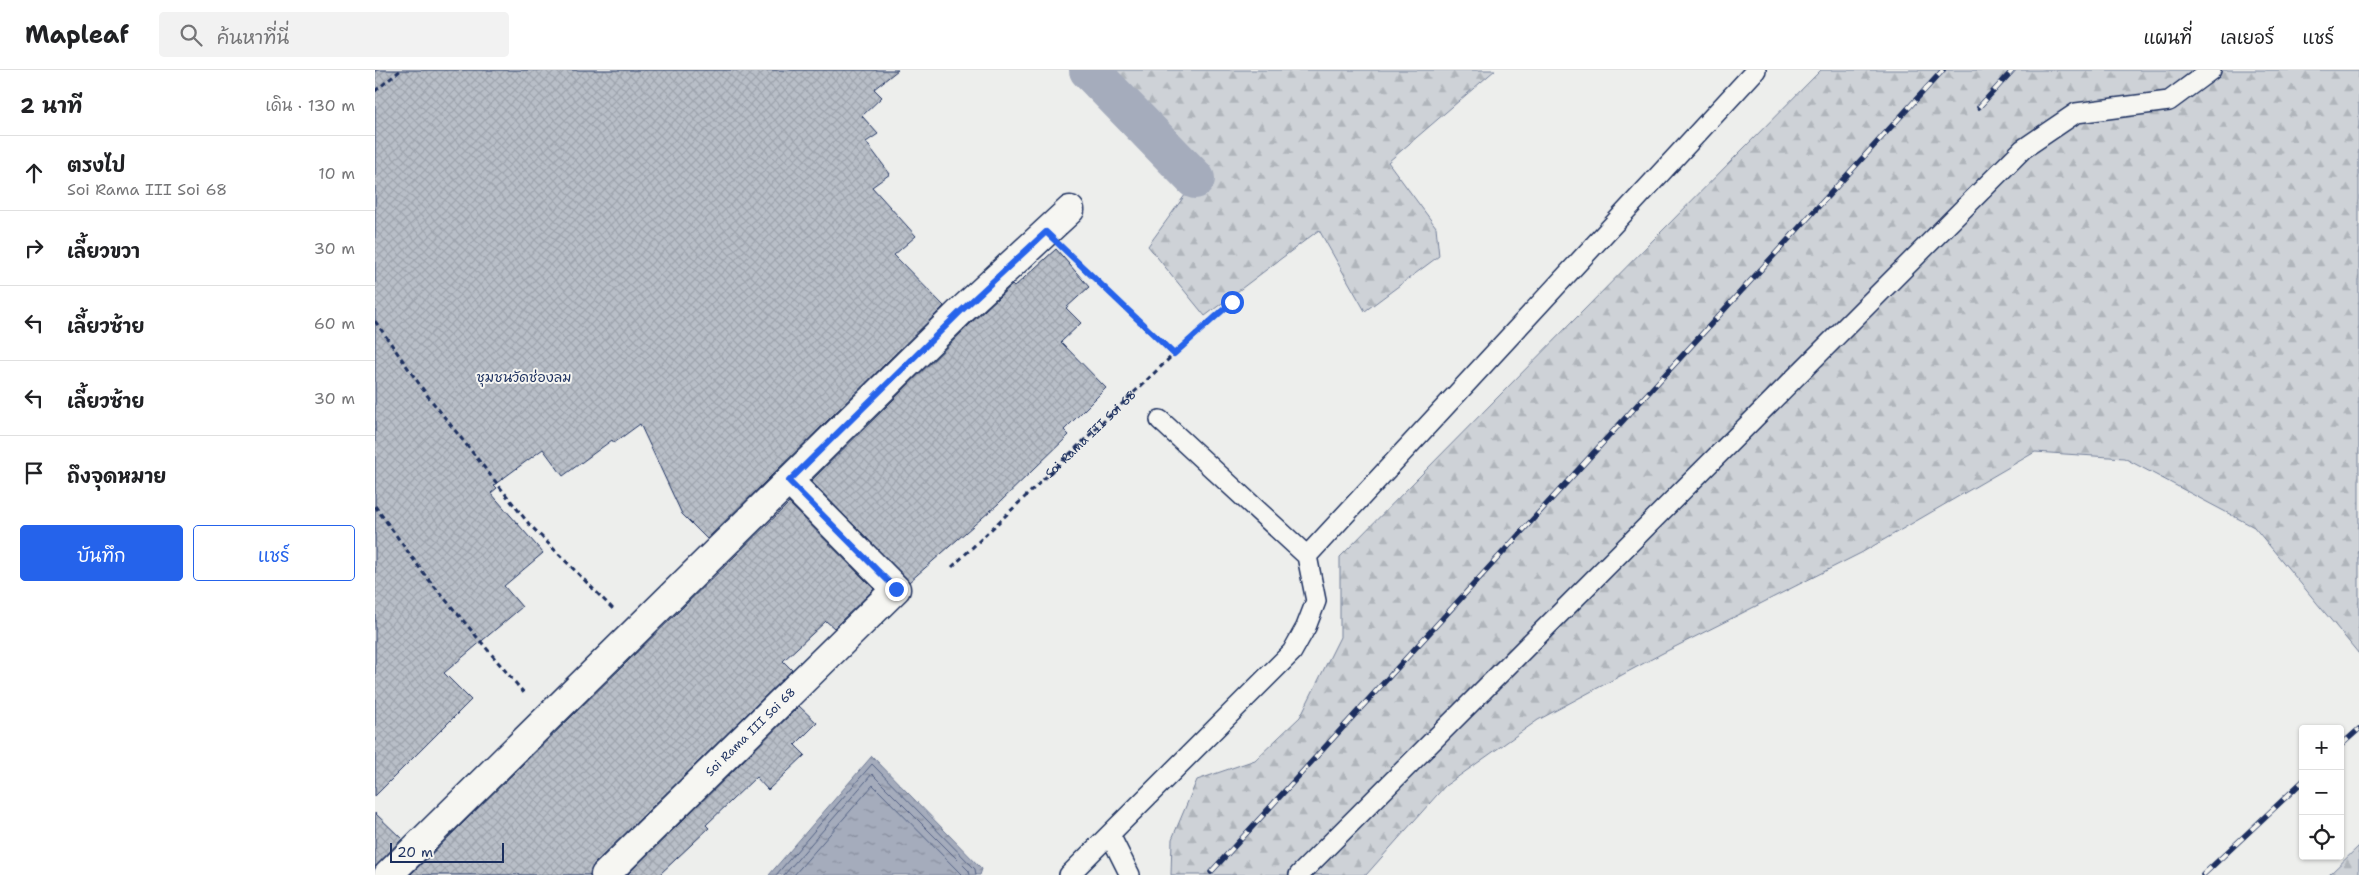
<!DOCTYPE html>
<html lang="th">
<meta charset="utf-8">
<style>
:root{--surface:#fff;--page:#f2f2f2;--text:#202124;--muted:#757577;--line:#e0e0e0;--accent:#2563eb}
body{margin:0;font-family:"Shantell Sans","Playpen Sans Thai",sans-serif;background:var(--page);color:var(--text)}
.controls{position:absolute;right:15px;bottom:15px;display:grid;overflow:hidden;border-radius:5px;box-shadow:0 1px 4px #0004}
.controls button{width:45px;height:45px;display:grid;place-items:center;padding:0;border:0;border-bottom:1px solid var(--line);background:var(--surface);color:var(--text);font:25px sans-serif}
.scale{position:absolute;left:15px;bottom:12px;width:114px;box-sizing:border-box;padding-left:5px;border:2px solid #1b2f5e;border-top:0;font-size:14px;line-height:18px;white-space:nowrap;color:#1b2f5e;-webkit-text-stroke:4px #f6f6f2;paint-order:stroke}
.stop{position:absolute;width:15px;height:15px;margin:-11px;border:4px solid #2563eb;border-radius:50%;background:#fff}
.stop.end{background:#2563eb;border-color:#fff;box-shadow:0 1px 5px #0008}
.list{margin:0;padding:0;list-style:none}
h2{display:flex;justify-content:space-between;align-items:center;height:65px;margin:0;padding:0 20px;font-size:21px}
h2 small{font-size:16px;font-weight:400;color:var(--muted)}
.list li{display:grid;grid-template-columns:32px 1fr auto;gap:15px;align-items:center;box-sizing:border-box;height:75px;padding:0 20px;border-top:1px solid var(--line)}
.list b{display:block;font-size:19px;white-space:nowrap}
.list p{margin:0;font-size:16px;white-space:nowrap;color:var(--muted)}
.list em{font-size:16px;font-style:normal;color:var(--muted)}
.actions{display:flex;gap:10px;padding:15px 20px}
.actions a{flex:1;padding:11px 0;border:1px solid var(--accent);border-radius:5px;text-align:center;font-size:18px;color:var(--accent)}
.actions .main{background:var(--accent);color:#fff}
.icon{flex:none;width:28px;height:28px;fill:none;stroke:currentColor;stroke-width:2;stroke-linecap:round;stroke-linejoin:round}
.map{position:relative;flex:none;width:1984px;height:805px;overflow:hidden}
header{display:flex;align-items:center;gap:30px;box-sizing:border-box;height:70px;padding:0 25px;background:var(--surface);border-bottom:1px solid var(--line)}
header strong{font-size:24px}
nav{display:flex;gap:28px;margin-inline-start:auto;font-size:18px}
.search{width:350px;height:45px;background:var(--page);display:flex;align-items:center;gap:12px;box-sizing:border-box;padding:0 18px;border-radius:5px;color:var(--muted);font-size:19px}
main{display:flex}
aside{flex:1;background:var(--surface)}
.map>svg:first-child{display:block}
</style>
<header>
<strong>Mapleaf</strong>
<div class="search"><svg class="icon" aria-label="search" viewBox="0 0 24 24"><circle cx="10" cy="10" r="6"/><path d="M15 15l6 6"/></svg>ค้นหาที่นี่</div>
<nav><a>แผนที่</a><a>เลเยอร์</a><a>แชร์</a></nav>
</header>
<main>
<aside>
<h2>2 นาที<small>เดิน · 130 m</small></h2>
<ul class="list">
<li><svg class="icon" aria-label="ahead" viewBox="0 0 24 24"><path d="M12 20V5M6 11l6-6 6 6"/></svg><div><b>ตรงไป</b><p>Soi Rama III Soi 68</p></div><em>10 m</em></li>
<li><svg class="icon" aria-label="right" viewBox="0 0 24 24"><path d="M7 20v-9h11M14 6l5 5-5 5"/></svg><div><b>เลี้ยวขวา</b></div><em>30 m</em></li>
<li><svg class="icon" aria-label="left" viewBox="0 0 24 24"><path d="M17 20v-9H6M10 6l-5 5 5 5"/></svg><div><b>เลี้ยวซ้าย</b></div><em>60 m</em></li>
<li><svg class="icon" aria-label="left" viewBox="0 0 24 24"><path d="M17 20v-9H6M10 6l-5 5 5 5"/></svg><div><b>เลี้ยวซ้าย</b></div><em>30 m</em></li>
<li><svg class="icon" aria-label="arrive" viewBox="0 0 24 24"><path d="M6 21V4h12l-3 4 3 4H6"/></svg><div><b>ถึงจุดหมาย</b></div></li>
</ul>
<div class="actions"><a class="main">บันทึก</a><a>แชร์</a></div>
</aside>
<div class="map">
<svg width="1984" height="805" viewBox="0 0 1984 805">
<defs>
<pattern id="forest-firs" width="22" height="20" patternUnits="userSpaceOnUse" patternTransform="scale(1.25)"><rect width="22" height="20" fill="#ced2d7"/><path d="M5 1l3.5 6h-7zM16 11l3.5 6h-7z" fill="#b0b5bb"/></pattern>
<pattern id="water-ripples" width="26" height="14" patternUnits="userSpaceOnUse" patternTransform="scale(1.25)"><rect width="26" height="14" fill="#a5acbc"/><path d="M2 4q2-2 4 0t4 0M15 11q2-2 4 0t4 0" fill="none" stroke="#868c9c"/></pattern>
<pattern id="building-cross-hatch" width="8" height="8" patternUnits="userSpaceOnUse" patternTransform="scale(1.25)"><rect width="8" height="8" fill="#b9bfc8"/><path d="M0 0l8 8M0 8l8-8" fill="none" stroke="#9ea4ae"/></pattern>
</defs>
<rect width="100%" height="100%" fill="#edeeec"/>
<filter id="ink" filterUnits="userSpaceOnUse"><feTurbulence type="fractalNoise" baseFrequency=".02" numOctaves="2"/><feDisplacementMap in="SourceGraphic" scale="10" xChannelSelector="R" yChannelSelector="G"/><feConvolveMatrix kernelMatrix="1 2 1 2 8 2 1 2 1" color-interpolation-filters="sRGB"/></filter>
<g filter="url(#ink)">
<path fill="url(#forest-firs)" stroke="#74809a" d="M729 0H1120L1013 92 1061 157 1064 186 990 241 944 160 830 246 773 176 829 99Z
M1446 0H1984V584L1879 457 1749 388 1660 382 1486 483 1286 584 1163 650 1070 716 991 805H796L797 769 822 710 880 690 925 647 965 567V487Z
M1984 776V805H1954Z"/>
<path fill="url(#water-ripples)" stroke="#6e7a96" d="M497 686 607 799 605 805H394Z"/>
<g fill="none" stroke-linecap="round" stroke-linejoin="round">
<path stroke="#526184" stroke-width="1" d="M401 805 497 694 600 799 601 805
M409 805 497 704 594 801 595 805
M419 805 498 715 587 805"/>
<path stroke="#a5acbc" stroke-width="40" d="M714 0 820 109"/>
</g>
<path fill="url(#building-cross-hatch)" stroke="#1b2f5e" d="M0 0H523L499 19 507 27 487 46 503 64 491 72 515 104 497 117 541 166 519 185 569 236 332 469 307 444 265 354 239 373 237 370 188 406 168 379 119 415 122 418 116 423 168 483 129 516 147 537 69 603 96 630 0 726Z
M681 179 714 217 691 238 706 253 686 272 731 318 689 360 694 365 623 434 534 512 436 411 597 252 637 215 639 217Z
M414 433 499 519 459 558 451 551 408 591 417 600 219 794 215 805H35Z
M424 636 442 653 420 675 430 685 393 720 381 707 331 755 334 758 284 805H252Z
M0 743 27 769 0 797Z"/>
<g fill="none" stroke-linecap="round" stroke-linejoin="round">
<defs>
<path id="lane" d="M785 350 932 486 1381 0
M735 765 755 805
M694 805 917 582 931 557 941 531 932 486
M924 805 1648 79 1701 43 1794 31 1836 0"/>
<g id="street">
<path d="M13 805 586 241 695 140"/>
<path id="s2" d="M230 805 521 519 414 411"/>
</g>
</defs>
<use href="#lane" stroke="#1b2f5e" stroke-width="22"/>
<use href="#street" stroke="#1b2f5e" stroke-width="31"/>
<g stroke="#1b2f5e" stroke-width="3" stroke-dasharray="5 4" stroke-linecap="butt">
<path d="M0 21 26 0"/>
<path d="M695 185 799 284"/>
<path d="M0 251 52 325 154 454 238 539"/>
<path d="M0 436 49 504 149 623"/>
<path id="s1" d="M577 497 799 284 857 232"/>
</g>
<use href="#lane" stroke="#f6f6f2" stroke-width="19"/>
<use href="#street" stroke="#f6f6f2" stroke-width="28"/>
<defs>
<path id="rail" d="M1604 37 1638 0
M1965 676 1984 659
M836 802 1568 0
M1828 805 1928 711"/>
</defs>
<use href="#rail" stroke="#1b2f5e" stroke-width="5.5"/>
<use href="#rail" stroke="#f6f6f2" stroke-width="4" stroke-dasharray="11" stroke-linecap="butt"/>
</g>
</g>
<g fill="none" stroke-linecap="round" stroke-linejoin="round" filter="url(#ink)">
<path stroke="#2563eb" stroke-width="6" d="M521 519 414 411 586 241 671 162 799 284 857 232"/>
</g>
<g text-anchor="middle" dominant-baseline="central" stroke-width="4" stroke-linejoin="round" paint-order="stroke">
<g font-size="12" fill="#1b2f5e" stroke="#f6f6f2">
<text stroke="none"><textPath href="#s1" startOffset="192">Soi Rama III Soi 68</textPath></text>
<text stroke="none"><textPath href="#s2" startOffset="204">Soi Rama III Soi 68</textPath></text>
</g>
<g font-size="14" fill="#1b2f5e" stroke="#f6f6f2">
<text x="149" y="307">ชุมชนวัดช่องลม</text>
</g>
</g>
</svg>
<div class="controls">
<button>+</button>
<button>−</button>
<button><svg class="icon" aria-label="locate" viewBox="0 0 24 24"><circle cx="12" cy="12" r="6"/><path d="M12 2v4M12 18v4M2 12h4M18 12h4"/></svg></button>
</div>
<div class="scale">20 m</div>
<div class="stop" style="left:857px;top:232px"></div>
<div class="stop end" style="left:521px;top:519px"></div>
</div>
</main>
